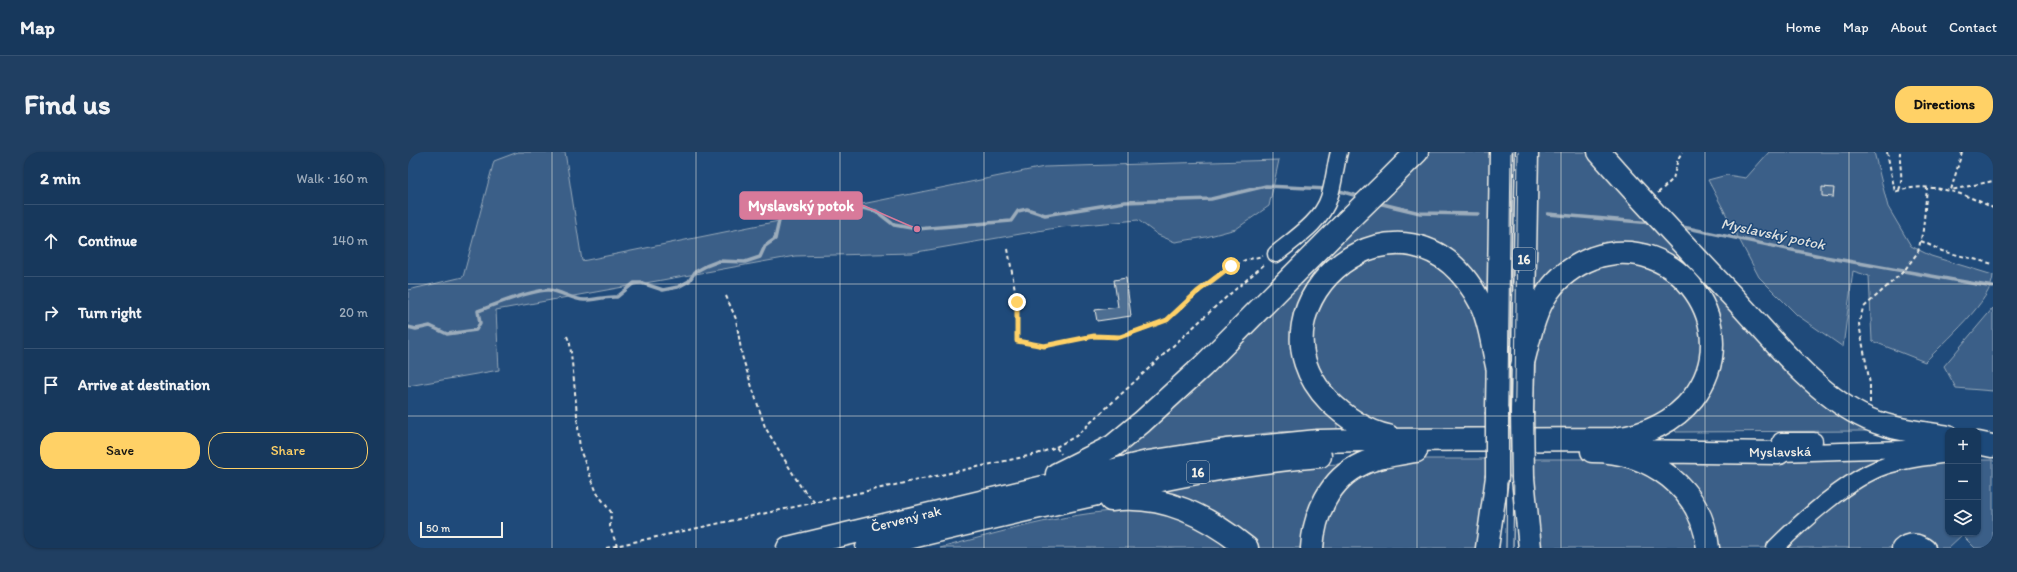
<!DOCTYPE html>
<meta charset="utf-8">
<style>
:root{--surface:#17385c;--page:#203f62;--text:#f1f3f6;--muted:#9eacbb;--line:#365272;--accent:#ffd166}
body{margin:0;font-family:Itim,sans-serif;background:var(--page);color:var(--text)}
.controls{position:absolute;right:12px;bottom:12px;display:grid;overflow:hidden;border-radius:8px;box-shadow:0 1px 3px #0004}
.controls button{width:36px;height:36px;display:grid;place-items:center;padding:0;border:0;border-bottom:1px solid var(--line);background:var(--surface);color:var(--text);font:20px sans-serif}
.scale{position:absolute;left:12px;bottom:10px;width:83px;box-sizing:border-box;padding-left:4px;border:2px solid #f4f1e8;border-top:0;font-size:11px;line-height:14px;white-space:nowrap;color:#f4f1e8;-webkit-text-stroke:3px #1f4a7a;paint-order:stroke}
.stop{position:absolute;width:12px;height:12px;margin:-9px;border:3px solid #ffd166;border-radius:50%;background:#fff}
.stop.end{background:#ffd166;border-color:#fff;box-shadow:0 1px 4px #0008}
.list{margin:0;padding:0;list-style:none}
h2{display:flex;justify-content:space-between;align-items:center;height:52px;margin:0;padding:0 16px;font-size:17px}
h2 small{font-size:13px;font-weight:400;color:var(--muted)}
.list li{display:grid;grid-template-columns:26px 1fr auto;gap:12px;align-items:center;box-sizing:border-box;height:72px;padding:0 16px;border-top:1px solid var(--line)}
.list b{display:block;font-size:15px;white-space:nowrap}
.list em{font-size:13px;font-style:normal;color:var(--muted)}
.actions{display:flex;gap:8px;padding:12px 16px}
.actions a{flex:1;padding:9px 0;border:1px solid var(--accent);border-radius:16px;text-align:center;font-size:14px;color:var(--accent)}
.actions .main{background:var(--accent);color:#111}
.icon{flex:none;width:22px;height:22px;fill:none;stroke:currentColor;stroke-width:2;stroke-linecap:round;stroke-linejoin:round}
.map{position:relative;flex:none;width:1585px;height:396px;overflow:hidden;border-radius:16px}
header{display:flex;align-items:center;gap:24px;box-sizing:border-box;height:56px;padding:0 20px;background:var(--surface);border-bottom:1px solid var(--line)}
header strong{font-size:19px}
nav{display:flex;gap:22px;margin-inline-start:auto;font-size:14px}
.intro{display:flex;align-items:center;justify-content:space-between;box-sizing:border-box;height:96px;padding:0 24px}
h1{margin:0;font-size:28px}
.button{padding:10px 18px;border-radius:16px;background:var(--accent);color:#111;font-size:14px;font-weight:700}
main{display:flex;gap:24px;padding:0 24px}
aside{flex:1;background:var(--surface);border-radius:16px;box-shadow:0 1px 3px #0004}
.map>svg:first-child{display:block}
</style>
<header>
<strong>Map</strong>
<nav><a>Home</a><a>Map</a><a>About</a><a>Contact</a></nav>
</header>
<div class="intro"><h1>Find us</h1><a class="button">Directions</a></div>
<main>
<aside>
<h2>2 min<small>Walk · 160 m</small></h2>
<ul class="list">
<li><svg class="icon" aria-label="ahead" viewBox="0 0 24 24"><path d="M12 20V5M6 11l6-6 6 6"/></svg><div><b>Continue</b></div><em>140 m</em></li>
<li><svg class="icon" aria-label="right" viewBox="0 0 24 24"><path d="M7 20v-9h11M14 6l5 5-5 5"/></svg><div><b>Turn right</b></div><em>20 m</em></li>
<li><svg class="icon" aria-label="arrive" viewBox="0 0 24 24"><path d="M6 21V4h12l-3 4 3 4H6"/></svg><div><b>Arrive at destination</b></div></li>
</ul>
<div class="actions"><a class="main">Save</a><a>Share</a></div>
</aside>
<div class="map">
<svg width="1585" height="396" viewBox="0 0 1585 396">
<rect width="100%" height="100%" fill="#1f4a7a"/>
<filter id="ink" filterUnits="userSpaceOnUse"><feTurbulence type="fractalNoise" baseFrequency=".025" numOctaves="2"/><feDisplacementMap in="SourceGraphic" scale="8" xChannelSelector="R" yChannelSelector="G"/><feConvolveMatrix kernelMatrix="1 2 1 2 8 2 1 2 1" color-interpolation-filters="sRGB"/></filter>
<g filter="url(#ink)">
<path fill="#3a5f88" stroke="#97a8b8" d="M110 0H157L174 109 636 15 871 8 861 54 828 77 798 85 767 90 750 83 730 68 653 75 503 101 387 104 88 158 91 218 0 234V138L55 125 86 9Z
M1019 0H1083L1080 145 1063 125 963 90 891 167 929 270V278L867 280 819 286 710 306 707 305Z
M1129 0H1182L1459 275 1458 279 1268 280 1267 277 1308 165 1225 94 1130 140 1127 139Z
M1361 0H1466L1480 55 1503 94 1523 104 1585 123C1585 148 1535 191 1517 210L1464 189 1461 124 1445 119 1435 195 1389 163 1351 125 1300 28 1319 23 1338 26Z
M1018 103 1064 149 1080 211 1079 280H986L932 251 901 197 911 147 955 105Z
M1204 108 1250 116 1288 156 1296 201 1278 242 1232 276 1125 280 1128 194 1140 156 1160 129Z
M1585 156V239L1548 236 1536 214Z
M1316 306H1467L1469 310 1359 396H1308L1257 312 1259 308Z
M1004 307H1079L1073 396H910L916 360 952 319Z
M1125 307H1207L1220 311 1270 342 1294 396H1128Z
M1570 308H1585V396H1567L1554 383 1540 396H1374L1441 341 1480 318 1540 310V381H1570Z
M933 312 899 396H851L828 378 756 344 748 337 906 313Z
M716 358C762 359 785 371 823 396H532C593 380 653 362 716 358Z"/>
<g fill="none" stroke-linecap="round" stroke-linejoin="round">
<path stroke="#9cacbb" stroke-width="3.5" d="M928 38 953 45
M970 51 1012 61 1071 62
M1140 62 1244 71
M1270 74 1417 105 1585 135
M0 175 8 177 22 174 39 182 68 178 72 171 70 159C86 153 125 137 141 138 152 139 166 148 176 148 187 148 198 144 209 145L226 131H234L255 138 270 135 281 129 287 120 298 114 311 109 337 110 352 105 357 94 367 87 371 69 376 59 394 54 412 45 438 46 449 55 468 59 486 73 509 77 603 69 610 59 619 57 637 63 717 50 803 47 858 34 920 37"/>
</g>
<path fill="#4d6e92" stroke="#f4f1e8" d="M1414 35 1426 36 1425 45 1414 44Z
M718 126 723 164 689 169 687 158 710 155 706 128Z"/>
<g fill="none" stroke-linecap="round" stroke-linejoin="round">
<defs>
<path id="minor" d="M868 102C886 87 914 69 921 46 926 31 927 15 931 0
M1373 289H1406
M1371 301 1528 296
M1367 396C1394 369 1441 326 1477 314 1497 307 1519 305 1540 302
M1492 396C1500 388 1511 389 1519 396"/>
<path id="highway" d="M1191 0C1235 50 1281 98 1326 146 1363 186 1404 238 1452 263 1478 277 1511 280 1540 285
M977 32 1009 0
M1089 260 1093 0
M1114 260 1119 0
M980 284C959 280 936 264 921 249 827 152 1000 11 1072 150 1082 169 1084 193 1089 214
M1570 291 1584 294
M1184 299C1242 299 1294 336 1300 396
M1220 299 1371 301
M649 322 705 294 734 270 795 214 938 70
M1115 326 1122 396
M703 348C756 341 800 365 839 396
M380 396 740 310 818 298 910 289 956 288 1207 287C1237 283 1266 270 1285 246 1339 177 1269 77 1185 106 1167 113 1151 124 1140 140 1125 162 1121 189 1114 214
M459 396C536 377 612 359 689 342 763 325 836 310 912 304
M904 396C906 363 921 327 954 312 970 304 990 302 1008 299
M1079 396 1089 325"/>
</defs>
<use href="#minor" stroke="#f4f1e8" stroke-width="19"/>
<use href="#highway" stroke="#f4f1e8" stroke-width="25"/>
<path stroke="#f4f1e8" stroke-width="2" stroke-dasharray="4 3" stroke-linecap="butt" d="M1479 0 1487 40C1519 28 1556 41 1585 56
M1554 0 1543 38 1585 29
M1491 38C1496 26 1491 13 1492 0
M1250 41 1265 27 1270 7 1274 0
M1513 89 1534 99 1585 112
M600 97 609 150V189L636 194 686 184 712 185 759 168 810 123 837 108 855 104
M318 144 328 167 334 204 357 275 393 335 407 351
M159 184 162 192 166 229 172 298 189 341 203 360 202 375 209 394
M1462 251V232L1451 172 1455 156 1496 119 1510 100 1515 78 1519 36
M648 295 668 284 807 155 858 111
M198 396 629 302 648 295 653 302"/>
<use href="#minor" stroke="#1f4a7a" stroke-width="16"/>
<use href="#highway" stroke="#1f4a7a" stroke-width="22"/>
<path stroke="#f4f1e8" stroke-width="1" d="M1098 396 1103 0
M1105 396 1110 0"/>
<defs>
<path id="highway-bridge" d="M938 70 977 32
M1114 260 1115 326
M1089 325V260"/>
</defs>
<use href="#highway-bridge" stroke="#f4f1e8" stroke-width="25" stroke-linecap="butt"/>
<use href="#highway-bridge" stroke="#1f4a7a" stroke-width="22"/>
</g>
</g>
<g fill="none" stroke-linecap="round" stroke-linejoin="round" filter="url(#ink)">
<path stroke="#ffd166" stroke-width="5" d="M609 150V189L636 194 686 184 712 185 759 168 789 140 823 114"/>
</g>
<path fill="none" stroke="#f4f1e8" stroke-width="1" stroke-opacity="0.55" d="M144 0V396M288 0V396M432 0V396M576 0V396M720 0V396M865 0V396M1009 0V396M1153 0V396M1297 0V396M1441 0V396M0 132H1585M0 264H1585"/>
<g text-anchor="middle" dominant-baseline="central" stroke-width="3" stroke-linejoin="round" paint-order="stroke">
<g fill="#1f4a7a" stroke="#b4bfc7" stroke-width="1">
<rect x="1105" y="96" width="22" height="22" rx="3"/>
<rect x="779" y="309" width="22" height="22" rx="3"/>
</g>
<g font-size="13" font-weight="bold" fill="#f4f1e8">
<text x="1116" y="107">16</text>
<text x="790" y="320">16</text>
</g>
<g font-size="14" fill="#f4f1e8" stroke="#1f4a7a">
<text transform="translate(1372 300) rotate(-1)">Myslavská</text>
<text transform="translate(498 367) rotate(-14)">Červený rak</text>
</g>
<g font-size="15" font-style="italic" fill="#dee0dd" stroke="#1f4a7a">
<text transform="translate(1365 82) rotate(12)">Myslavský potok</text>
</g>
</g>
<path fill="none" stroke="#d87a9a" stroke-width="1.5" d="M509 77L454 53"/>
<circle fill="#d87a9a" stroke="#1f4a7a" stroke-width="1.5" cx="509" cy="77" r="4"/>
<rect fill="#d87a9a" stroke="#d87a9a" stroke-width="1.5" x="332" y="40" width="122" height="27" rx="4"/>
<g font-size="15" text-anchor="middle" font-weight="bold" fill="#fff">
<text x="393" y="59">Myslavský potok</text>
</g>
</svg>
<div class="controls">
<button>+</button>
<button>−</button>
<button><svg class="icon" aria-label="layers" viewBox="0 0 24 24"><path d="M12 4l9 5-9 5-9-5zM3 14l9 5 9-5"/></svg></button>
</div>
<div class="scale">50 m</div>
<div class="stop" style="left:823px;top:114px"></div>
<div class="stop end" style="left:609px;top:150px"></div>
</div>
</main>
